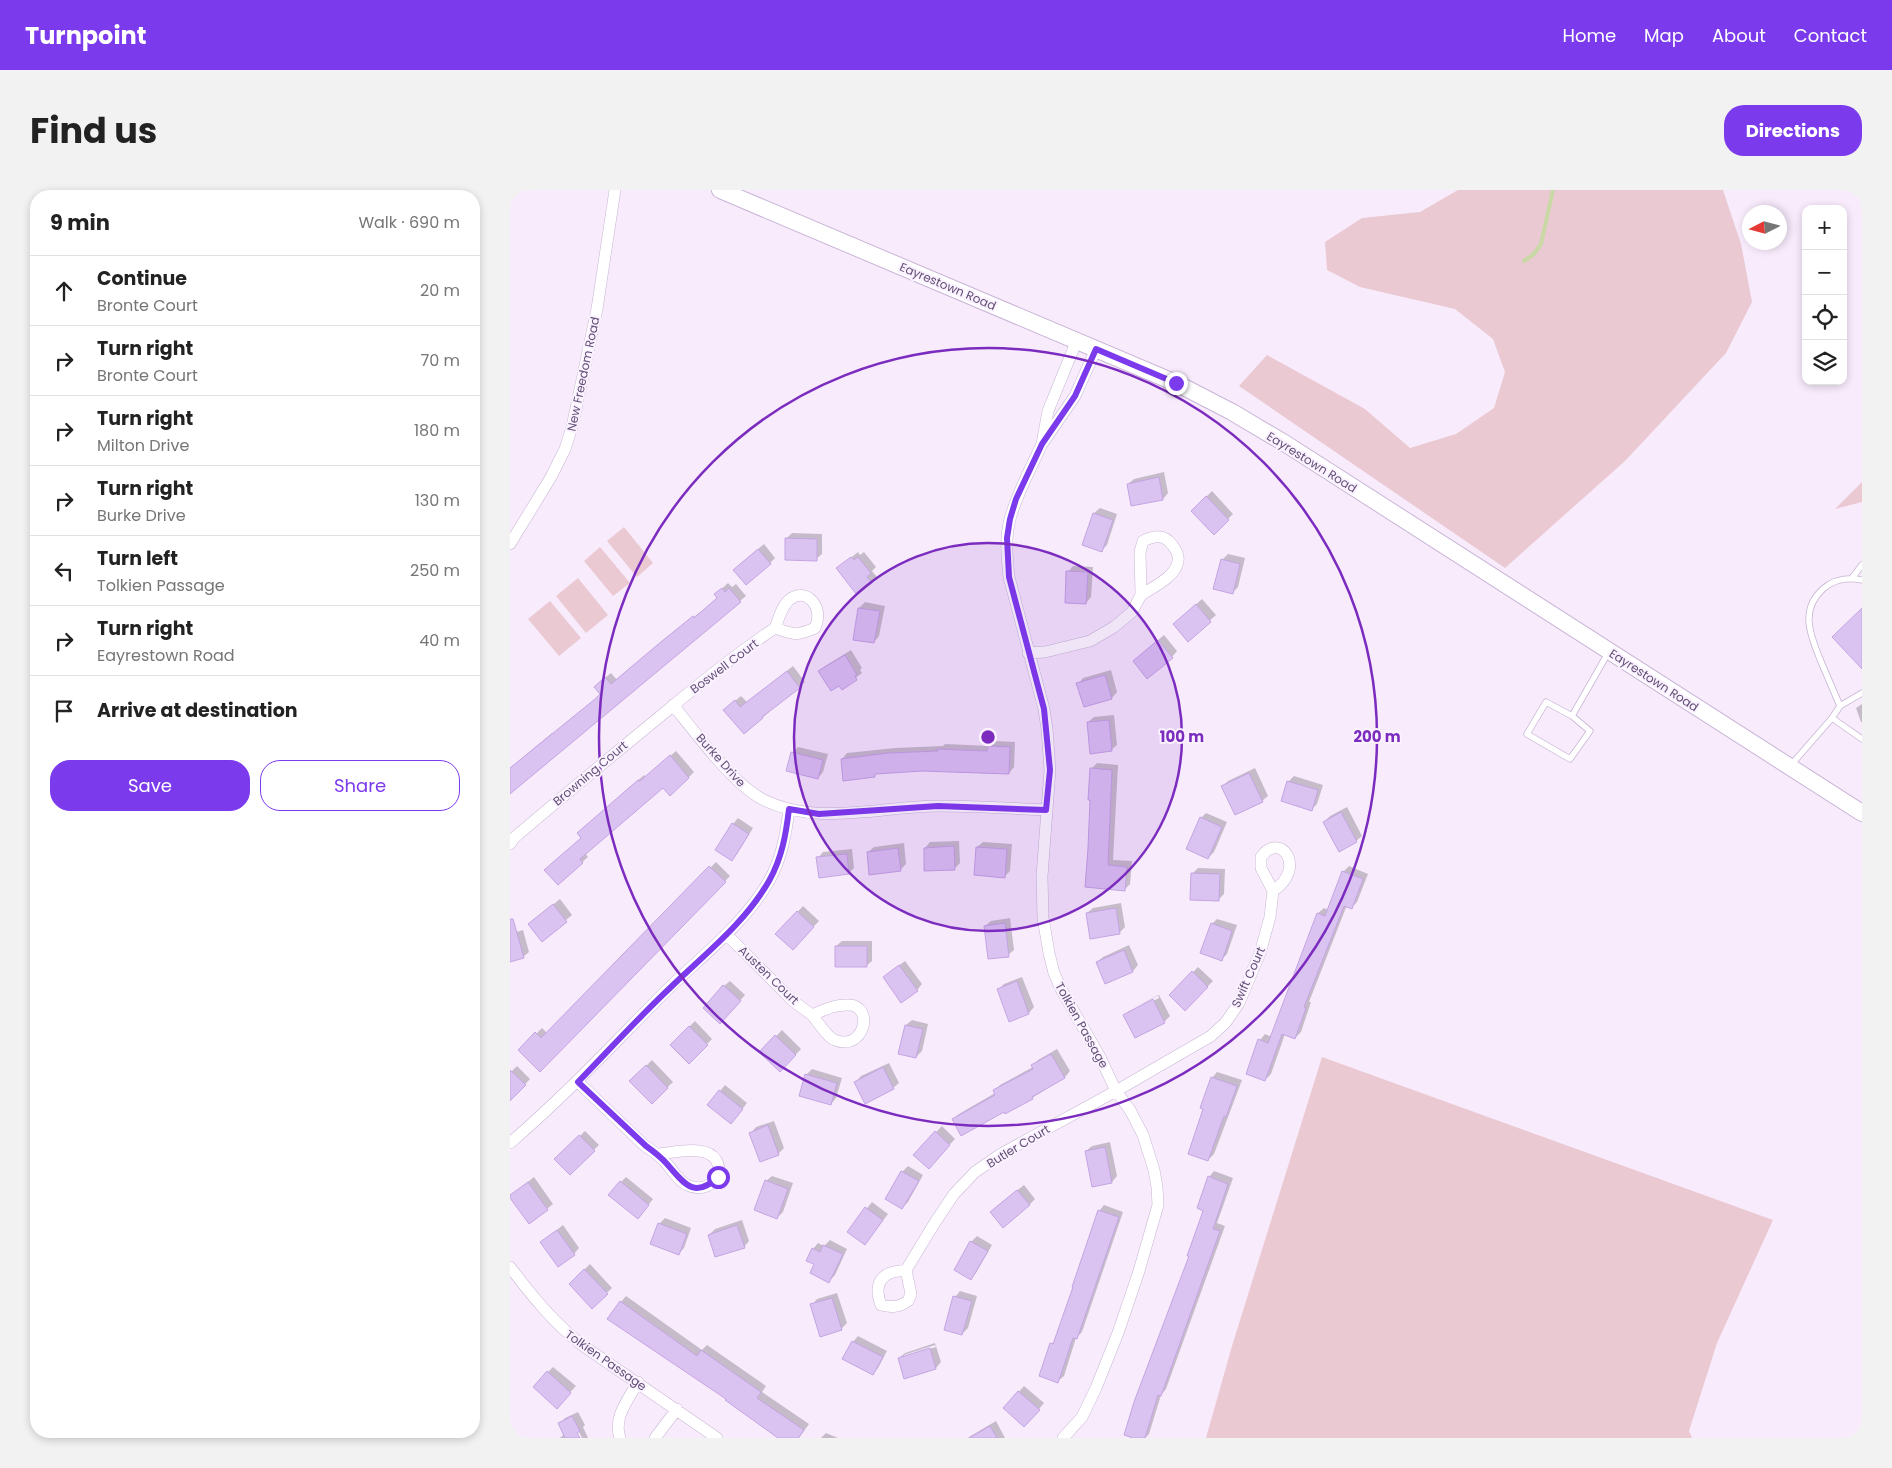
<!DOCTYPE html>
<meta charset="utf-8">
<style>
:root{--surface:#fff;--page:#f2f2f2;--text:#222;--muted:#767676;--line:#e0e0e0;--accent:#7c3aed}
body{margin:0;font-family:Poppins,sans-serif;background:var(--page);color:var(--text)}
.controls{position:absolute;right:15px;top:15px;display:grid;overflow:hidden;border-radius:10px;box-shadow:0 2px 8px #0003}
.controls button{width:45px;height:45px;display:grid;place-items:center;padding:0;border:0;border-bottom:1px solid var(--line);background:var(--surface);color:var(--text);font:25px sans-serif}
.compass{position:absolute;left:1232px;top:15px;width:45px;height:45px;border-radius:50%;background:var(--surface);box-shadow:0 2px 8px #0003;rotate:264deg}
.stop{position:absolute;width:15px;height:15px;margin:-11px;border:4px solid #7c3aed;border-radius:50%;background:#fff}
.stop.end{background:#7c3aed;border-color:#fff;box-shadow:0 1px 5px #0008}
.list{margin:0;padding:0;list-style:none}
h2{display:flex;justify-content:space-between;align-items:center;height:65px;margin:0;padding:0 20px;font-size:21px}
h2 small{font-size:16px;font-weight:400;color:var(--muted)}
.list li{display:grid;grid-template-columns:32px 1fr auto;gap:15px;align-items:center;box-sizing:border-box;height:70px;padding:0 20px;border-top:1px solid var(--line)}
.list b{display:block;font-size:19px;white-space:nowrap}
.list p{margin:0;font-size:16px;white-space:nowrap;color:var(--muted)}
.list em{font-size:16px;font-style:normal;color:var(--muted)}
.actions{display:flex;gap:10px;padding:15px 20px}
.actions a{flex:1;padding:11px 0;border:1px solid var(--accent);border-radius:20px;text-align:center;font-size:18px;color:var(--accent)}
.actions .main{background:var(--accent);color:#fff}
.icon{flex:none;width:28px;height:28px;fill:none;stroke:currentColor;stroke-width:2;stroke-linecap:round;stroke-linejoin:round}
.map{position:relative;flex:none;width:1352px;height:1248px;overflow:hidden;border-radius:20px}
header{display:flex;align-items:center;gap:30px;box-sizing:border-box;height:70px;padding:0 25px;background:var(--accent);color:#fff}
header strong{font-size:24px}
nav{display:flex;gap:28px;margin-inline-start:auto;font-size:18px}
.intro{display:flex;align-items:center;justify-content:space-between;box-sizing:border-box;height:120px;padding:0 30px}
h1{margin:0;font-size:35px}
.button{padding:12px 22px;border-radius:20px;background:var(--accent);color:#fff;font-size:18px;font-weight:700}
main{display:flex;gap:30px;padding:0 30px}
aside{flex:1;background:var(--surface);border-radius:20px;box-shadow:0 2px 8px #0003}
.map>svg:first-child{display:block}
</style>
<header>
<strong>Turnpoint</strong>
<nav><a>Home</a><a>Map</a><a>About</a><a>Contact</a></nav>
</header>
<div class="intro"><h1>Find us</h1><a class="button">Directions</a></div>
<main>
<aside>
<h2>9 min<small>Walk · 690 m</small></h2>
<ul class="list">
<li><svg class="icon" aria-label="ahead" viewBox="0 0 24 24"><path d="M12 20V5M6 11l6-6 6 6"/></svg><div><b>Continue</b><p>Bronte Court</p></div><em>20 m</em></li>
<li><svg class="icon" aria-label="right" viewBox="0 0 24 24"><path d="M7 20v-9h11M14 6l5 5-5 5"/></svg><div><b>Turn right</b><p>Bronte Court</p></div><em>70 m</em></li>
<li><svg class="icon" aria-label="right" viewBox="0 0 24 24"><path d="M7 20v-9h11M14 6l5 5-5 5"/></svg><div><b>Turn right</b><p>Milton Drive</p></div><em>180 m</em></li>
<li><svg class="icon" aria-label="right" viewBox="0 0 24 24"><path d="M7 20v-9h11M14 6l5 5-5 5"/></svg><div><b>Turn right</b><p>Burke Drive</p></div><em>130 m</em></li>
<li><svg class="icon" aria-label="left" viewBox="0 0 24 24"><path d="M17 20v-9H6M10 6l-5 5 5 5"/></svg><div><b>Turn left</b><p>Tolkien Passage</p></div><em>250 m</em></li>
<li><svg class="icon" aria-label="right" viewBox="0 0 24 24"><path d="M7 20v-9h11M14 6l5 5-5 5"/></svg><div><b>Turn right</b><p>Eayrestown Road</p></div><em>40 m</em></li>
<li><svg class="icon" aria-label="arrive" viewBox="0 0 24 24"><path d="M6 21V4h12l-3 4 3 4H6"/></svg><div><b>Arrive at destination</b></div></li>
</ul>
<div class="actions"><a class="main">Save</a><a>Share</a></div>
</aside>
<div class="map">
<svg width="1352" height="1248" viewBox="0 0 1352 1248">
<rect width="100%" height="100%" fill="#f8ebfc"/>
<path fill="#eac9d2" d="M948 0H1213L1231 54 1242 112 1216 163 1115 271 995 378 729 196 757 165 855 219 900 258 946 244 984 218 995 182 983 149 945 119 850 97 817 80 815 52 852 28 910 22Z
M1352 292V312L1325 319Z
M114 337 143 373 127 387 97 351Z
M90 357 120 393 103 406 74 371Z
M68 388 98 425 76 443 46 406Z
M40 411 71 448 49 466 18 429Z
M812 867 1263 1030 1207 1153 1179 1241 1182 1248H696L722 1156Z"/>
<path fill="#0003" fill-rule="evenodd" d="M654 282 658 303 653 309 618 294 624 289Z
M702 301 723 324 704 343 682 321Z
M590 318 607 324 597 355 592 360 584 323Z
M282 343 312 344V364L306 369 276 349Z
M254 354 265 368 260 373 230 374Z
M348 362 350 365 354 362 366 377 362 381 367 387 361 392 334 373Z
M718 364 735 368 728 397 722 403 712 370Z
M563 376 583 377 581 407 576 413 558 382Z
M218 393 222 397 226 394 236 406 0 602V578L42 543 44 545 91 504V491L101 483 107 490 153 450 209 408 206 404Z
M692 409 706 425 678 450 670 429Z
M355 412 375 416 369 446 364 452 344 449 349 418Z
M654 445 667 461 662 467 630 465Z
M341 460 352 478 350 480 352 483 332 498 310 481 315 476Z
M283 476 295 492 234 543 220 515 231 506 237 512Z
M601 480 607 502 602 508 574 516 568 494 573 488Z
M1352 514V532H1351L1346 518Z
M604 525 607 555 601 560 578 532 584 527Z
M485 551 505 552 504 577 499 583 412 580 367 583 364 586 332 569 337 563 385 558 433 556 435 554 480 556Z
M288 557 318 564 313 582 308 588 282 563Z
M166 561 184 582 178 588 153 596 75 663 78 667 48 694 72 647 74 638 134 585 136 587Z
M587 573 608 575 603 670 622 671 620 694 614 700 576 696 581 609V579Z
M745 578 758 606 752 611 713 596 718 591Z
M784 586 813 595 807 614 802 619 778 592Z
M837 617 852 646 846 651 814 632 820 626Z
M696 623 717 632 704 662 698 668 691 628Z
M228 628 243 638 227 664 222 669 223 634Z
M449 651 450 673 444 679 415 658 420 652Z
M473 652 502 654 500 681 495 686 467 657Z
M394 653 396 674 390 680 358 662 364 657Z
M342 659 344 678 339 683 308 668 313 662Z
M206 672 220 686 30 880 10 860 32 838 38 844Z
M839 676 858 684 847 712 842 717 837 715 799 812H801L791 842 785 848 775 844 761 884 755 890 750 850 755 844 762 847 808 723 814 718 819 720 833 682Z
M688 678 715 679 714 704 708 710 683 683Z
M50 709 62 725 32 750 25 729Z
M611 713 615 737 609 743 577 723 583 718Z
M293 716 309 731 283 758 267 744Z
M500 728 504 760 498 765 475 736 481 731Z
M707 729 727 735 717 764 712 769 702 734Z
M13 740 19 762 13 767 0 771V744Z
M332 751H362V771L356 776 326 756Z
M619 755 628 775 623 781 596 792 587 772 593 767Z
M395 771 412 794 407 800 380 782Z
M688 777 703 791 675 819 661 805Z
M512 787 524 817 519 823 500 830 488 800 494 794Z
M220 791 235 805 216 826 214 796Z
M648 805 620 820 649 805 660 826 654 832 615 825 620 820V823L649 808Z
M402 830 418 834 412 861 406 867 396 835Z
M185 831 202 849 179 872 161 855Z
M272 840 291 859 270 881 251 862Z
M547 859 560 881 555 887 522 908 495 920 443 929 449 924 485 903 484 901 490 895 523 877 528 870Z
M142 870 163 892 142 912 121 891Z
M379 873 389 893 383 898 346 892 351 886Z
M7 876 20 889 0 910V883Z
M302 879 332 888 326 908 321 914 296 885Z
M707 882 732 890 704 964 698 970 695 918 702 888Z
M215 895 237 913 226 927 210 901Z
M264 931 274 958 268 964 241 943 246 937Z
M432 936 445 949 424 971 405 964Z
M75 941 89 955 60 984 46 969Z
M600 952 607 986 602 992 576 961 582 956Z
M398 976 413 985 398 1012 392 1018V982Z
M704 981 723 988 707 1033 715 1036 656 1199 651 1205 639 1244 635 1248H627L616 1245 681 1066 695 1020 699 987Z
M262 986 283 993 273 1022 267 1028 256 991Z
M24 987 43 1014 37 1019 0 1006Z
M116 987 143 1009 133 1022 111 992Z
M514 995 525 1009 519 1015 487 1016Z
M362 1012 378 1024 355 1054 339 1041Z
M594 1015 613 1022 572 1142 566 1148 554 1186 548 1191 542 1154 546 1149 589 1021Z
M155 1028 181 1038 174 1058 168 1064 149 1034Z
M232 1030 239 1051 234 1057 199 1045 205 1039Z
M53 1035 69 1058 64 1064 32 1052Z
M467 1046 482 1055 466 1083 461 1088 445 1080 461 1052Z
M320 1050 337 1059 325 1085 319 1091 306 1074 303 1059 308 1053 314 1056Z
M80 1074 102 1098 82 1117 60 1094Z
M450 1101 467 1106 458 1138 452 1144 445 1107Z
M327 1103 337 1133 331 1139 302 1115 307 1109Z
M116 1106 192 1160 197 1155 256 1196 252 1202 299 1234 289 1248H270L217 1210 218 1208 111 1112Z
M348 1146 377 1161 368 1178 363 1184 343 1152Z
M425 1153 431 1172 426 1178 389 1168 395 1163ZM425 1155 426 1157 394 1167V1165Z
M43 1177 66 1196 52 1211 38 1182Z
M514 1196 534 1213 520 1230 494 1218Z
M68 1222 75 1235 73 1237 78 1248H72L66 1236 64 1238 69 1248H50L54 1244 50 1234 55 1228Z
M486 1231 495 1248H458L459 1247Z
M316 1243 328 1248H311Z"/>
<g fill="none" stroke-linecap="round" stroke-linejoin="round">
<path stroke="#cad8a6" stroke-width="4" d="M1014 71 1024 64 1031 54 1043 0"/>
</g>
<path fill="#dbc3f1" stroke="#c4a4e3" d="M649 287 653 310 621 316 617 294Z
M696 306 719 330 704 345 681 321Z
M583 323 603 330 592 362 572 355Z
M275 348 307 349V371L275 370Z
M248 359 261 374 236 395 223 380Z
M341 367 344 370 348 367 361 383 357 387 362 393 347 405 326 378Z
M711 369 730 374 723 404 703 399Z
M556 381 578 382 576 414 555 413Z
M212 398 215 402 219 398 231 412 0 604V578L85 509 90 504 84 497 95 487 101 494 146 456 183 426 184 428 207 408 204 404Z
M686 414 701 432 678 452 663 434Z
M348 418 370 421 364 453 343 450Z
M1352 418V479L1322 447Z
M648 450 663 468 637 489 623 471Z
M335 465 347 485 345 486 347 490 332 500 329 496 321 501 308 481Z
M277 481 290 498 252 527 253 528 234 544 213 520 225 510 230 517Z
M595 485 602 509 574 517 566 493Z
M599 530 602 561 580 564 577 532Z
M478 556 500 557 499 584 412 581 365 584V587L333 591 331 569 378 563 428 561V559L477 561Z
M281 562 313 570 308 589 276 581Z
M160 565 179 588 160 606 153 598 70 669 73 673 48 695 34 680 71 648 67 643 128 590 130 591Z
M580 578 602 580 598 675 617 677 615 701 575 697 578 658 580 610H578Z
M739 583 753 612 725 625 711 596Z
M777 591 808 600 802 621 771 611Z
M831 622 847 652 829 662 813 632Z
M690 627 712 637 698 669 676 659Z
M222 633 239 644 222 671 205 660Z
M444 656 445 680 414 681V658Z
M466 657 497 659 495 688 464 685Z
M388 658 391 681 359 685 357 662Z
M337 664 339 684 309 688 306 667Z
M199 676 216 692 30 882 8 860 25 842 31 848Z
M832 681 853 689 842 719 834 716 794 817 796 818 785 849 772 844 755 891 736 884 748 849 758 853 807 723 815 726Z
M681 683 710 684 709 711 680 710Z
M43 714 57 732 32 752 18 734Z
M606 718 610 744 580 749 576 723Z
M287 721 304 737 283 760 265 744Z
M0 729H3L14 768 0 772Z
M495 733 499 767 478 769 474 736Z
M701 733 722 741 712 771 690 763Z
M325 756H357V777H325Z
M614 760 623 782 595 794 586 772Z
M389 775 408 801 391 813 373 787Z
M682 781 698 797 675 821 659 805Z
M507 791 519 824 499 832 487 799Z
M213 795 231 811 210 834 193 818Z
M643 809 655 833 625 848 613 825Z
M395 835 413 839 406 868 388 864Z
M179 836 198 855 179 874 160 855Z
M265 845 286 865 270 882 249 862Z
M541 864 555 888 522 907 523 909 495 924 494 922 451 946 442 929 485 905 483 900 523 879 521 875Z
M136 875 158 898 142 914 119 891Z
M373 877 384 899 355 914 344 892Z
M0 880 16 895 0 911Z
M295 884 327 893 321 915 289 906Z
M701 887 727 896 716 927 714 926 698 971 678 964 693 919 690 918Z
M209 900 233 919 221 934 197 915Z
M258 935 269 965 250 972 239 943Z
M425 941 440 955 419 979 403 965Z
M69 945 85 961 60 985 44 969Z
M595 957 602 993 582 997 575 961Z
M391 981 409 991 392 1019 375 1009Z
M698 986 718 994 703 1039 710 1041 651 1206 648 1205 635 1248H623L614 1245 624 1212 679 1066H677L693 1021 687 1018Z
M255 990 278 999 267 1029 244 1020Z
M110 991 139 1015 128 1029 98 1005Z
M18 992 38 1020 19 1034 0 1008V1005Z
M507 1000 520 1015 493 1038 480 1022Z
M355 1017 373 1030 355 1055 337 1042Z
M588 1020 609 1027 567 1149 563 1148 548 1193 529 1186 540 1153 543 1154 563 1097H562Z
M148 1033 177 1044 169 1065 140 1054Z
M227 1035 235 1058 205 1067 198 1045Z
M47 1040 65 1065 48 1077 30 1052Z
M460 1051 478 1061 461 1090 444 1080Z
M313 1055 333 1064 319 1093 300 1083 304 1074 296 1071 302 1058 310 1062Z
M74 1079 98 1104 82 1119 59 1094Z
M443 1106 462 1111 452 1145 434 1140Z
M322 1108 332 1140 310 1147 300 1114Z
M110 1111 187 1166 191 1160 251 1202 247 1208 294 1240 288 1248H268L215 1210 216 1209 97 1129Z
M342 1151 373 1167 363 1185 332 1169Z
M420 1158 426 1179 394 1189 388 1168Z
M37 1181 61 1203 47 1219 23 1197Z
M508 1201 530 1220 514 1237 493 1218Z
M62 1226 70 1241 67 1243 70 1248H55L48 1233Z
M480 1236 487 1248H459Z"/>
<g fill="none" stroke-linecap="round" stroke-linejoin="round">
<defs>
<path id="lane" d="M1342 388 1352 375
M1036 512 1062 526 1080 541 1060 569 1017 544Z
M1330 516C1324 502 1318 488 1312 474 1302 449 1288 421 1313 399 1324 389 1337 387 1352 390
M1062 526 1098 463
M1322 528 1352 549
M1281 575 1322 528 1330 516 1352 503"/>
<path id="street" d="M567 150 538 221 532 254 565 206 586 159
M532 254C521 278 507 303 500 329 495 348 497 368 499 387L534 519 537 539 540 580 532 686 533 728 539 763 544 783 552 801 590 867 606 901 620 920 633 945 644 980 647 997 648 1015 629 1081 608 1143 586 1198 572 1227 553 1248
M0 354 41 287 55 259 62 237 87 119 105 0
M518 463 535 462 580 451 604 437 622 422 631 405 630 362 633 351C645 345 655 344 663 356 666 360 669 366 668 371 666 387 643 397 631 405
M163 515C185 542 222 593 252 609 307 637 371 616 429 616 465 616 500 618 536 620
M0 654 4 648C53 606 103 565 153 524 189 494 226 464 265 438 285 445 286 446 305 438 315 417 296 396 279 410 271 417 269 429 265 438
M217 745 283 811 302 825C314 820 326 814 339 815 365 816 354 862 325 850 318 848 307 831 302 825
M68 892 135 956C143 961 150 966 156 973 163 980 167 990 177 995 207 1009 224 965 189 961 176 959 161 963 147 964
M0 953C56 905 106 851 158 799 193 765 234 734 259 691 272 668 276 644 279 619
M0 1077C22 1106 43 1132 72 1155L207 1248
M396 1080 401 1104 398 1111C389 1117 382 1118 371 1115 366 1102 366 1089 380 1083 384 1081 392 1081 396 1080L424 1034 444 1004 465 982 491 964 606 901 701 846 716 832 729 813 750 763 760 727 763 701 751 678V667C770 640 798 678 763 701
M110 1248C103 1227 118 1210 128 1192
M145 1248 167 1219"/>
<path id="secondary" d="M210 0 666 193 722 222 776 254 1352 623"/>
</defs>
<use href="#lane" stroke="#c7b6d4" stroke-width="7"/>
<use href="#street" stroke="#c7b6d4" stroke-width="12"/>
<use href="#secondary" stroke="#c9b5d8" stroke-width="18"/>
<use href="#lane" stroke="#fff" stroke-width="5.5"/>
<use href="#street" stroke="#fff" stroke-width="11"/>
<use href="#secondary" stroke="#fff" stroke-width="16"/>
</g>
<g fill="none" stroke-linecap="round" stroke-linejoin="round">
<path stroke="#7c3aed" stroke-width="6" d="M208 987C184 1010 174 993 157 974 151 967 143 961 136 956L68 892C99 860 129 827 161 797 195 764 235 733 259 691 272 668 276 644 279 619L309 624 428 616 536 620 540 580 534 519 499 387 497 348 500 329 506 309 532 254 565 206 586 159 666 193"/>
</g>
<circle cx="478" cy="547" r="194" fill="#7b2cbf" fill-opacity=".12"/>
<g fill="none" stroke="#7b2cbf" stroke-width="2.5">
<circle cx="478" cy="547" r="194"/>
<circle cx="478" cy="547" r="389"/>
</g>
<g text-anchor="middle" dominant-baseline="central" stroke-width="4" stroke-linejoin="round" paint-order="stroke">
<g font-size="12" fill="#624e77" stroke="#fbf2ff">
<text transform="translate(438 96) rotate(23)">Eayrestown Road</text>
<text transform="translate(73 184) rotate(-78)">New Freedom Road</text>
<text transform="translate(802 272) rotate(32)">Eayrestown Road</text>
<text transform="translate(214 476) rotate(-37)">Boswell Court</text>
<text transform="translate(1144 490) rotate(33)">Eayrestown Road</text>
<text transform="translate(211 570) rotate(48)">Burke Drive</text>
<text transform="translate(80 583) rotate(-40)">Browning Court</text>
<text transform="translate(259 785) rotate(44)">Austen Court</text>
<text transform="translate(738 787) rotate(-66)">Swift Court</text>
<text transform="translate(572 835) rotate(61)">Tolkien Passage</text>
<text transform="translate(508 956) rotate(-31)">Butler Court</text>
<text transform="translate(96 1170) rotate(35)">Tolkien Passage</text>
</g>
</g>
<circle cx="478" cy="547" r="8" fill="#7b2cbf" stroke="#fbf2ff" stroke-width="2.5"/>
<g font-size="15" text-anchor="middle" font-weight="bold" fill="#7b2cbf" stroke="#fbf2ff" stroke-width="4" stroke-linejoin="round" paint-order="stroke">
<text x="672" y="552">100 m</text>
<text x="867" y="552">200 m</text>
</g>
</svg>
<div class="controls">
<button>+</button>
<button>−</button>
<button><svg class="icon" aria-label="locate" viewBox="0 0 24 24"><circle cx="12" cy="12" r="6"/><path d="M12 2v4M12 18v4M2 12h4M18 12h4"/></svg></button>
<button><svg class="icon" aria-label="layers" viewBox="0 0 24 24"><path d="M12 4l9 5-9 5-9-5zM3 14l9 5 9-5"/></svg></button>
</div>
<svg class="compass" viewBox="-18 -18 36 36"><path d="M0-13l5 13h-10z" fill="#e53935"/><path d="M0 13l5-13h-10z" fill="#767676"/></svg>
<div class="stop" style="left:208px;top:987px"></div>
<div class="stop end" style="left:666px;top:193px"></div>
</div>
</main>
